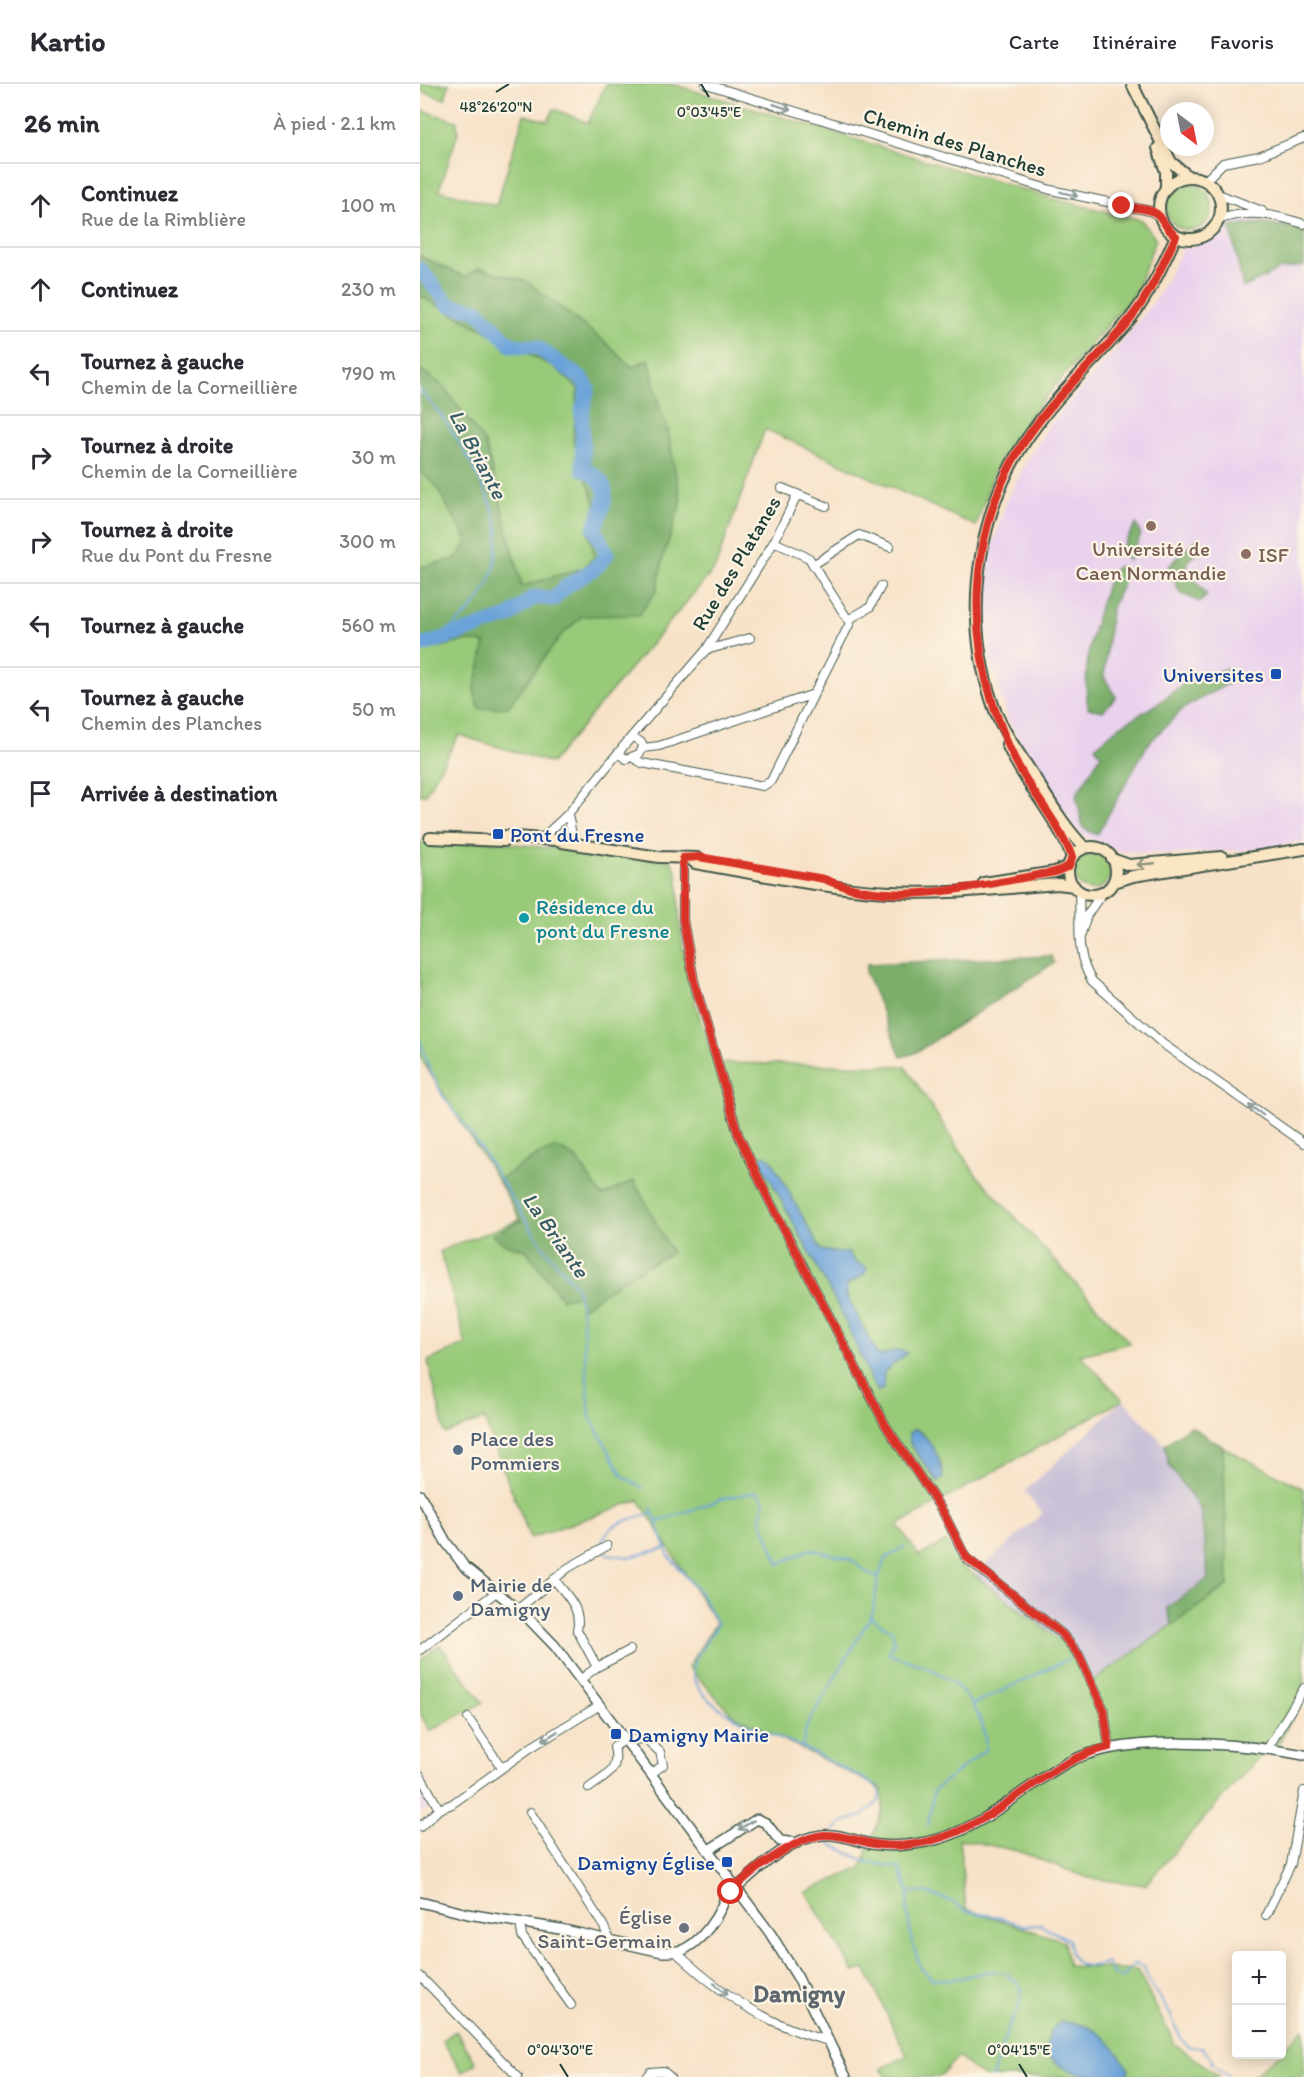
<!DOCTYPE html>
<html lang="fr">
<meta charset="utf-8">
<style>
:root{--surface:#fff;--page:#f7f7f7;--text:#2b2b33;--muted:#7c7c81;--line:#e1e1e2}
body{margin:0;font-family:Itim,sans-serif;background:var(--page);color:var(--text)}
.controls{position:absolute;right:18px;bottom:18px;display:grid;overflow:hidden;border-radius:6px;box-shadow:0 3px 15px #0003}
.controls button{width:54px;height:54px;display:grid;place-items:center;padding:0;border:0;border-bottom:2px solid var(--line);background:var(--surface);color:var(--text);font:30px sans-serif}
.compass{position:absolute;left:740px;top:18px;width:54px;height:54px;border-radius:50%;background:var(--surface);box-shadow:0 3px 15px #0003;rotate:148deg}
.stop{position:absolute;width:18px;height:18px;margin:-14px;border:4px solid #d93025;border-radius:50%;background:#fff}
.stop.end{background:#d93025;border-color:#fff;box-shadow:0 2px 6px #0008}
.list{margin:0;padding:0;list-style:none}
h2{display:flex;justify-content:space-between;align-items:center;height:78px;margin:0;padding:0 24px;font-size:26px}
h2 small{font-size:20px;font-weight:400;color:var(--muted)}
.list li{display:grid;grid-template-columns:39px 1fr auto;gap:18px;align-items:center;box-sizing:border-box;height:84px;padding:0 24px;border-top:2px solid var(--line)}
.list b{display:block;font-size:22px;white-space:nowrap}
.list p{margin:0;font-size:20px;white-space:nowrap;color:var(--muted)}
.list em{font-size:20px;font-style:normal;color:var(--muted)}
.icon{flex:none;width:33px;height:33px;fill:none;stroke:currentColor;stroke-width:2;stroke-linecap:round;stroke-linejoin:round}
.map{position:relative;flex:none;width:884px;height:1993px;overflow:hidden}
header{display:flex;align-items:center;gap:36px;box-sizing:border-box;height:84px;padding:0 30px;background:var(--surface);border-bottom:2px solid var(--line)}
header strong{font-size:28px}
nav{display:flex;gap:33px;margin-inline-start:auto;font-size:21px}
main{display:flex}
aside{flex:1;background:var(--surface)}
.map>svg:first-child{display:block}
</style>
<header>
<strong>Kartio</strong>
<nav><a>Carte</a><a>Itinéraire</a><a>Favoris</a></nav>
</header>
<main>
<aside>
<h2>26 min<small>À pied · 2.1 km</small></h2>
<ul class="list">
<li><svg class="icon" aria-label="ahead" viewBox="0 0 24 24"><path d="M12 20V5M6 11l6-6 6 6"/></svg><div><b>Continuez</b><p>Rue de la Rimblière</p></div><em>100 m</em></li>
<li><svg class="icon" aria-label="ahead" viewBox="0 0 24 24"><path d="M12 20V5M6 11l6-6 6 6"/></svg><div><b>Continuez</b></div><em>230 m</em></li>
<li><svg class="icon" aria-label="left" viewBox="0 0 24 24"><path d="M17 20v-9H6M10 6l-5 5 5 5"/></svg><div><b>Tournez à gauche</b><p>Chemin de la Corneillière</p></div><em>790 m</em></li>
<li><svg class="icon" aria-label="right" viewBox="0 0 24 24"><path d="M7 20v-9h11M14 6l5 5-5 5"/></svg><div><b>Tournez à droite</b><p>Chemin de la Corneillière</p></div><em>30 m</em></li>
<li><svg class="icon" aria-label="right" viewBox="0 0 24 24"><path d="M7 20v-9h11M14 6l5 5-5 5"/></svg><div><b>Tournez à droite</b><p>Rue du Pont du Fresne</p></div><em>300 m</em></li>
<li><svg class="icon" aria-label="left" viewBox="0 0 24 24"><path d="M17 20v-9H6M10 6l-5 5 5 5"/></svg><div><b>Tournez à gauche</b></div><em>560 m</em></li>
<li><svg class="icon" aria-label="left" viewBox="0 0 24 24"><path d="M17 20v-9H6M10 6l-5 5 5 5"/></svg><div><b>Tournez à gauche</b><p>Chemin des Planches</p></div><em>50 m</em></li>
<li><svg class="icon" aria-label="arrive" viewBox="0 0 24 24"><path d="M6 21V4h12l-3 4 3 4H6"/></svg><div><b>Arrivée à destination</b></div></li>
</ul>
</aside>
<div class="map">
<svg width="884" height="1993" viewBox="0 0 884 1993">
<rect width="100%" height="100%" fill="#fcf5e5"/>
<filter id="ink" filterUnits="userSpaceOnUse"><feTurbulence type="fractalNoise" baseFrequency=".0167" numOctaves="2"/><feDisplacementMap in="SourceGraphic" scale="12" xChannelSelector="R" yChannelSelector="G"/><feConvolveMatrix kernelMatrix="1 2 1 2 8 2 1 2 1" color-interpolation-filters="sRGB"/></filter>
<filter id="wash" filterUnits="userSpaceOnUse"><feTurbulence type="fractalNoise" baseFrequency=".008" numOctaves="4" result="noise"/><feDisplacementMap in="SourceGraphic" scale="24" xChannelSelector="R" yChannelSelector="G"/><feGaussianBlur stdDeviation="1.35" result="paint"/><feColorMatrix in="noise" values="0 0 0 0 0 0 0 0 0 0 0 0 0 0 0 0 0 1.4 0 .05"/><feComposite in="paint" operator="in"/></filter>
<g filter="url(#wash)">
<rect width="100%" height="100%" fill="#f7e2c8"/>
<path fill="#e9d2ed" d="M818 132 884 143V758L826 766 750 770 699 767 659 750 609 675 588 635 570 573 564 510 571 466 586 419 607 376 632 338 700 261 736 215 763 164H772L805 136Z
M0 1696 14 1719 0 1729Z"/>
<path fill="#c9bfd7" d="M703 1316 745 1361 749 1381 781 1426 788 1496 748 1524 752 1541 668 1601 645 1560 554 1491 623 1429 604 1408Z"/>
<path fill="#99ca79" stroke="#5c8456" stroke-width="1.5" d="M0 0H29L25 15 0 7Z
M186 0H252L634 115 721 136 736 155 715 209 617 323 576 382 556 442 345 345 295 484 131 679 39 651 5 711H0V26L37 37 38 49 19 106 76 122 104 31 128 37 134 25 168 39Z
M746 123a23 23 0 1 1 46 0a23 23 0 1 1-46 0Z
M39 754 251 777C261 791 258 809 259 826 262 880 277 929 295 979L485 982 554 1088 710 1259 660 1271 703 1316 478 1441 499 1472 526 1457 537 1478 645 1560 668 1601 808 1501 803 1363 884 1405V1611L858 1660 836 1676 725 1801 669 1794 598 1767 539 1755 546 1825 644 1857 648 1882 717 1886 755 1960 800 1993H563L538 1973 519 1993H467L461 1985 487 1972 445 1885 434 1888 386 1808 441 1784 463 1725 462 1705 312 1630 268 1583 296 1539 219 1416 110 1454 64 1335 25 1350 8 1277 46 1260 20 1167 102 1135 0 973V759Z
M654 788a18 18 0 1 1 36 0a18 18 0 1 1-36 0Z
M20 1561 63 1619 10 1647 0 1630V1576Z
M884 1945V1993H832L857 1971 862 1970V1966Z
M36 1947 56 1979 42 1988 22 1956Z"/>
<path fill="#7aae69" stroke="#4c764e" stroke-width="1.5" d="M845 139 884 146V182L861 185 823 204 810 142Z
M0 172 45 193 59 184 106 197 184 257 212 283 229 275 240 325 247 342 261 418 243 474 237 506 219 531 163 532 143 549 88 623 59 625 54 608 65 559 45 557 0 568V483L35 475 48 458 14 399 0 388V285L24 303 65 359 102 502 163 484 175 472 167 444 176 422 153 356 158 304 135 284 0 212Z
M716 440 721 451 708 477 702 463Z
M778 454 782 467 770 474 766 484 787 511 780 518 760 509 748 483Z
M699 482 705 494 691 526 684 593 696 613 683 627 668 624C661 576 676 533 691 488Z
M808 584 815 596 764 624 728 660 677 751 663 744 656 711 681 671 675 663 700 642 736 621 766 598Z
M631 872 634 879 495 969 481 973 446 889 447 880Z
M137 1064 156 1074 182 1112 214 1097 252 1169 212 1190 160 1225 159 1211 142 1215 106 1166 85 1160 72 1151 101 1137 78 1096 118 1071Z
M770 1342 803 1363 808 1501 752 1541 747 1524 788 1495 781 1426 749 1381 745 1361Z"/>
<path fill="#6aa3d9" stroke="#447086" stroke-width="1.5" d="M343 1071 351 1075 401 1166 419 1169 428 1168 434 1177 447 1184 444 1191 427 1201 426 1210 458 1272 479 1266 487 1269 464 1288 463 1305 458 1307 453 1300 421 1228 340 1076Z
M495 1345C510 1352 523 1379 523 1394L518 1398 490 1360 489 1349Z
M640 1938C676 1938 691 1956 709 1986L705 1993C677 1993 643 1993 625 1967L630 1947Z"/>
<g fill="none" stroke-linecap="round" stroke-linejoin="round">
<path stroke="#6aa3d9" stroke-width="2" d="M0 307C22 329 32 346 48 374 59 394 72 418 77 441 79 447 77 456 77 463 75 512 40 542 0 563
M0 957 9 984 23 1012 52 1051 121 1160 157 1204 162 1231 170 1333 203 1392 223 1404
M231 1424 249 1472 280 1509 297 1540C291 1554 275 1569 273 1584 270 1623 348 1648 375 1660 398 1671 421 1683 444 1695L460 1706 459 1717 444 1731 421 1739 414 1747
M237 1438 305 1414 337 1408 344 1417 341 1436 359 1480 390 1465 430 1475 448 1489 458 1494 465 1475 485 1462
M182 1461C184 1438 214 1435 233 1429
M184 1466 188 1470 209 1473 247 1464
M450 1533 473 1548 474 1558 468 1570C486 1576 506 1581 522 1591 545 1605 569 1638 565 1666L514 1706 508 1741
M552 1621 649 1575
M382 1664 386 1643 453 1528 458 1494
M410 1755 408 1759 447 1778 479 1784 489 1808 487 1825 491 1853 500 1883 512 1895C521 1895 532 1896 540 1894 569 1888 582 1878 602 1905L599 1923 589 1941 572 1993
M489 1808 506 1809 530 1817 548 1828 579 1833 605 1842 620 1841 649 1856C649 1882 664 1886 686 1879L694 1891 702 1894 714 1880 724 1883C729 1904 744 1916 752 1934 757 1947 759 1953 768 1963H782L793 1977 792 1980 809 1993"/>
<path stroke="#6aa3d9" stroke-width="15" d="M0 185 29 221 57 226 91 261 117 263 163 296 168 305 162 328 163 385C194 398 187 418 174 444L187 470C175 491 148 495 134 515L114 513 88 533 4 561"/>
</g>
</g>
<g filter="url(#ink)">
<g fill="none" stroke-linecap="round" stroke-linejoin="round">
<defs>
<path id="minor" d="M286 0 631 106 730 127 740 133
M785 97 803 79 839 72 884 54
M798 110 842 127
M798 136C827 124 855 131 884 140
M362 404 406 422
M393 481 439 451 470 463
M428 536 450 523 461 502
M286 566 330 554
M212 652 286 566 354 458 377 411
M223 664 239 662 394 610 430 539 389 474 354 458
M213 674 222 679 343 702 351 697 394 610
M148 730 153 756
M119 757 148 730 212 652 222 659 223 664 219 670 206 675 199 670
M263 773V836L274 897 318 1050 347 1112 466 1342 523 1428 546 1474 642 1550 659 1571 684 1626 689 1663
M659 808C661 840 654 868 672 897L743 960 884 1059
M660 853 667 831 682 809
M134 1495C147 1512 162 1524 157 1546L177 1583 161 1595
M97 1526 148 1484 187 1462
M0 1566 75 1509
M177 1583 210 1566
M48 1634 82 1684
M848 1664 884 1604
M0 1691 19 1725
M169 1704C186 1691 200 1688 194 1663L205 1656 226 1655 240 1668 243 1681 231 1690
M110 1728 183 1841 190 1856
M0 1743 19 1725 32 1720 110 1664 180 1621
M846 1831 871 1780 884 1707
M100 1839 102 1852 151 1921
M256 1868C299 1909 351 1943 409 1957
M0 1892 98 1993
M226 1993 230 1988 243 1987 250 1993"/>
<path id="tertiary" d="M0 1411 26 1458 44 1482 104 1530 135 1562 350 1849 378 1894 426 1993
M289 1766 337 1735 346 1739 360 1757 377 1759
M304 1815C332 1792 364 1755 402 1751 418 1749 436 1757 451 1760 475 1764 496 1761 519 1755 567 1740 601 1706 643 1681 699 1648 821 1659 884 1671
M0 1818 48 1830 140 1845 242 1868C250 1868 258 1868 265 1865 287 1853 311 1817 308 1791"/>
<path id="secondary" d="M712 0 751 78 769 93
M738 64 746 88V104
M739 124a31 31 0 1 1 62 0a31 31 0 1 1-62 0Z
M587 660C604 700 637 732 652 773
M10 754 84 757
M77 755 83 752 148 757
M142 758 239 773 277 774
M648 787a24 24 0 1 1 48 0a24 24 0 1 1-48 0Z
M665 764C645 744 630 718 615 694 600 670 581 646 572 618 541 525 558 416 619 338 646 301 681 271 710 235 729 211 743 181 756 152
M271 775 275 779C338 790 407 805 470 808 526 811 583 804 638 800L654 802
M692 775 709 781 802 773
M694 798 713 792 884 765
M564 799 635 788 649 782"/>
</defs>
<use href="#minor" stroke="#3f564a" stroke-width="10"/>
<use href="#tertiary" stroke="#3f564a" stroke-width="12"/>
<use href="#secondary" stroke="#3f564a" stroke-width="14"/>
<use href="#minor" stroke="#fff" stroke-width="8"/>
<use href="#tertiary" stroke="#fff" stroke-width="9"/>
<use href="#secondary" stroke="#fbe6c3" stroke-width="10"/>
</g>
<defs><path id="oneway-shaft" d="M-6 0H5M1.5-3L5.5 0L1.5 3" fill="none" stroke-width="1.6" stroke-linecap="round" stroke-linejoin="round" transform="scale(1.5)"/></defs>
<g stroke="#8f9e9a">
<use href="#oneway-shaft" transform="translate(362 23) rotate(18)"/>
<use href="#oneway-shaft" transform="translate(649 110) rotate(14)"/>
<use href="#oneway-shaft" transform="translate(836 1026) rotate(-145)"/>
<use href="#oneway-shaft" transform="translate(130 1652) rotate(149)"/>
<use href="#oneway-shaft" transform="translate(326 1741) rotate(149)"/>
<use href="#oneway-shaft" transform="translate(301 1905) rotate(39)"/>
</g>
<use stroke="#8d927c" href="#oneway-shaft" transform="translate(726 780) rotate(175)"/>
</g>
<g fill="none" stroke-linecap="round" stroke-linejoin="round" filter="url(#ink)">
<path stroke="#d93025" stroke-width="8" d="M311 1808C329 1788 376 1753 404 1751 418 1750 435 1756 449 1759 472 1764 494 1762 517 1755 582 1737 626 1676 689 1663L684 1626 659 1571 642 1550 546 1473 523 1428 466 1342 347 1112 318 1050 274 897 263 836V774L279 773 404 795C474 826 562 800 635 788L649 782 652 773C641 743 620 719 604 692 590 669 580 642 572 617 543 522 557 416 619 337 647 301 682 271 710 235 730 210 743 181 756 152 747 146 746 141 740 133 733 124 713 124 702 122"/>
</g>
<path fill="none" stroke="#1f3d34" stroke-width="2" d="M281 0 289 13M76 8 89 0M140 1980 148 1993M599 1980 607 1993"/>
<g fill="#8d6e63" stroke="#fcf5e5" stroke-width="2">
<circle cx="731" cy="442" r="6"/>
<circle cx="826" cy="470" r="6"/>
</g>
<g fill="#1a4fb4" stroke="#fcf5e5" stroke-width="2">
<rect x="850" y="584" width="12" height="12" rx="3"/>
<rect x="72" y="744" width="12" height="12" rx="3"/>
<rect x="190" y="1644" width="12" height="12" rx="3"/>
<rect x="301" y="1772" width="12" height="12" rx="3"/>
</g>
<circle fill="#0f9aa8" stroke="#fcf5e5" stroke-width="2" cx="104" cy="834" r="6"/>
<g fill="#5c6f8a" stroke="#fcf5e5" stroke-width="2">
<circle cx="38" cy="1366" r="6"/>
<circle cx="38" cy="1512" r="6"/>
</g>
<circle fill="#6b7280" stroke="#fcf5e5" stroke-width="2" cx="264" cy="1844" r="6"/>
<g text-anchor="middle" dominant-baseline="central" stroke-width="4.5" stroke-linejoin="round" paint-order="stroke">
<g font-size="21" fill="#1f3d34" stroke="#fcf5e5">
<text transform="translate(535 58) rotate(17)">Chemin des Planches</text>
<text transform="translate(316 479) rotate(-59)">Rue des Platanes</text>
</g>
<g font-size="21" fill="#785e54" stroke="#fcf5e5">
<text x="731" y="464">Université de<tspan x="731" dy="24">Caen Normandie</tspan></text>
<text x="838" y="470" text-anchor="start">ISF</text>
</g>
<g font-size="21" fill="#164399" stroke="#fcf5e5" text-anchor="end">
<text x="844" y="590">Universites</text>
<text x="90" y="750" text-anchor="start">Pont du Fresne</text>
<text x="208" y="1650" text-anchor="start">Damigny Mairie</text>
<text x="295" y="1778">Damigny Église</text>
</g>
<g font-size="21" fill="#0d838f" stroke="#fcf5e5" text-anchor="start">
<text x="116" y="822">Résidence du<tspan x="116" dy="24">pont du Fresne</tspan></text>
</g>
<g font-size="21" fill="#4e5e75" stroke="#fcf5e5" text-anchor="start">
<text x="50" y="1354">Place des<tspan x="50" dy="24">Pommiers</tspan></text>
<text x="50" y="1500">Mairie de<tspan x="50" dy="24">Damigny</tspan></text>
</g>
<g font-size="21" fill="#5b616d" stroke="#fcf5e5" text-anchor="end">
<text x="252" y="1832">Église<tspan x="252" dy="24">Saint-Germain</tspan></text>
</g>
<g font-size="22" font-style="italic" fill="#365c66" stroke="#fcf5e5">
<text transform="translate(58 370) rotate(62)">La Briante</text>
<text transform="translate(136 1151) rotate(55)">La Briante</text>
</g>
<g font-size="24" font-weight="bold" fill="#5e666e" stroke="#fcf5e5">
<text x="379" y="1909">Damigny</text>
</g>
</g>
<g font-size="15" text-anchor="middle" fill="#1f3d34" stroke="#fcf5e5" stroke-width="4.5" stroke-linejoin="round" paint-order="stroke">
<text x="76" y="28">48°26'20"N</text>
<text x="289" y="33">0°03'45"E</text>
<text x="140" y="1971">0°04'30"E</text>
<text x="599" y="1971">0°04'15"E</text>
</g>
</svg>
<div class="controls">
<button>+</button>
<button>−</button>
</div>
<svg class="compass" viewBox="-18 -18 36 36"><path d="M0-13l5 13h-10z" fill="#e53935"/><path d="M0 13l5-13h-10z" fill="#7c7c81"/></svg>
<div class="stop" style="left:311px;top:1808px"></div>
<div class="stop end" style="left:702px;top:122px"></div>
</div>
</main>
